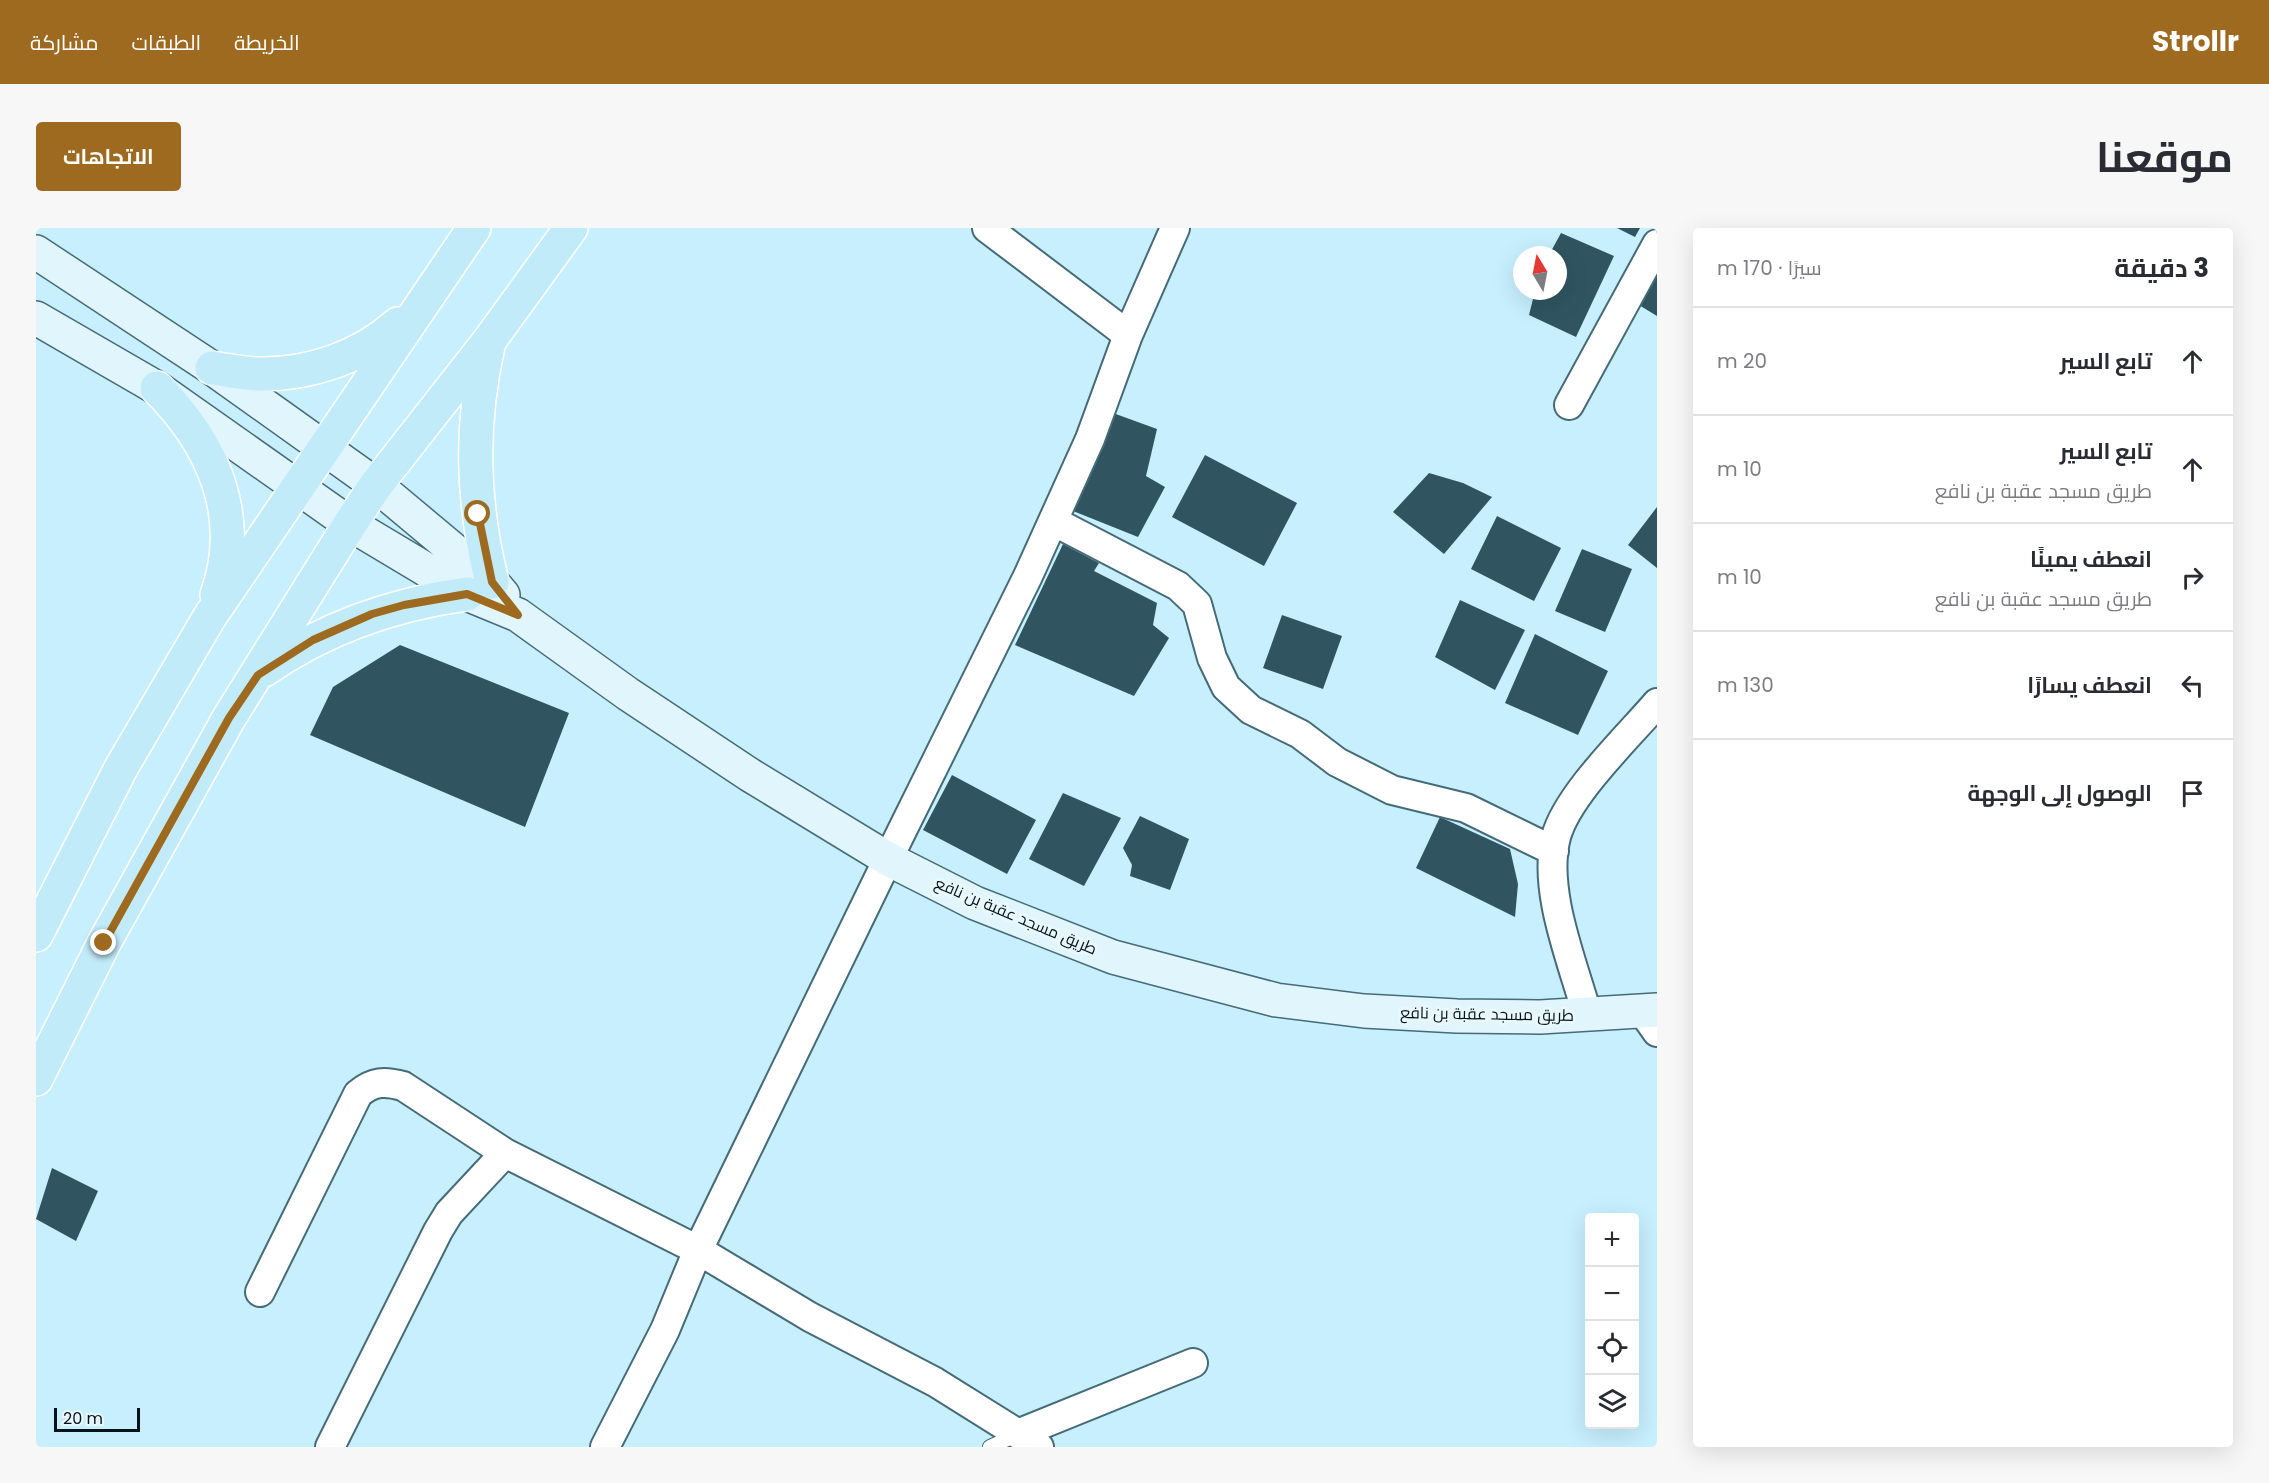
<!DOCTYPE html>
<html lang="ar">
<meta charset="utf-8">
<style>
:root{--surface:#fff;--page:#f7f7f7;--text:#2b2b33;--muted:#7c7c81;--line:#e1e1e2;--accent:#9d6a1f}
body{margin:0;font-family:Poppins,Cairo,sans-serif;background:var(--page);color:var(--text);direction:rtl}
.controls{position:absolute;right:18px;bottom:18px;display:grid;overflow:hidden;border-radius:6px;box-shadow:0 6px 24px #0002}
.controls button{width:54px;height:54px;display:grid;place-items:center;padding:0;border:0;border-bottom:2px solid var(--line);background:var(--surface);color:var(--text);font:30px sans-serif}
.compass{position:absolute;left:1477px;top:18px;width:54px;height:54px;border-radius:50%;background:var(--surface);box-shadow:0 6px 24px #0002;rotate:350deg}
.scale{position:absolute;left:18px;bottom:15px;width:86px;box-sizing:border-box;padding-left:6px;border:3px solid #061419;border-top:0;font-size:16px;line-height:21px;white-space:nowrap;color:#061419;-webkit-text-stroke:4px #e8f8fe;paint-order:stroke}
.stop{position:absolute;width:18px;height:18px;margin:-14px;border:4px solid #9d6a1f;border-radius:50%;background:#fff}
.stop.end{background:#9d6a1f;border-color:#fff;box-shadow:0 2px 6px #0008}
.list{margin:0;padding:0;list-style:none}
h2{display:flex;justify-content:space-between;align-items:center;height:78px;margin:0;padding:0 24px;font-size:26px}
h2 small{font-size:20px;font-weight:400;color:var(--muted)}
.list li{display:grid;grid-template-columns:39px 1fr auto;gap:18px;align-items:center;box-sizing:border-box;height:108px;padding:0 24px;border-top:2px solid var(--line)}
.list b{display:block;font-size:22px;white-space:nowrap}
.list p{margin:0;font-size:20px;white-space:nowrap;color:var(--muted)}
.list em{font-size:20px;font-style:normal;color:var(--muted)}
.icon{flex:none;width:33px;height:33px;fill:none;stroke:currentColor;stroke-width:2;stroke-linecap:round;stroke-linejoin:round}
.map{position:relative;flex:none;width:1621px;height:1219px;overflow:hidden;direction:ltr;border-radius:6px}
header{display:flex;align-items:center;gap:36px;box-sizing:border-box;height:84px;padding:0 30px;background:var(--accent);color:#fff}
header strong{font-size:28px}
nav{display:flex;gap:33px;margin-inline-start:auto;font-size:21px}
.intro{display:flex;align-items:center;justify-content:space-between;box-sizing:border-box;height:144px;padding:0 36px}
h1{margin:0;font-size:42px}
.button{padding:15px 27px;border-radius:6px;background:var(--accent);color:#fff;font-size:21px;font-weight:700}
main{display:flex;gap:36px;padding:0 36px}
aside{flex:1;background:var(--surface);border-radius:6px;box-shadow:0 6px 24px #0002}
.map>svg:first-child{display:block}
</style>
<header>
<strong>Strollr</strong>
<nav><a>الخريطة</a><a>الطبقات</a><a>مشاركة</a></nav>
</header>
<div class="intro"><h1>موقعنا</h1><a class="button">الاتجاهات</a></div>
<main>
<aside>
<h2>3 دقيقة<small>سيرًا · 170 m</small></h2>
<ul class="list">
<li><svg class="icon" aria-label="ahead" viewBox="0 0 24 24"><path d="M12 20V5M6 11l6-6 6 6"/></svg><div><b>تابع السير</b></div><em>20 m</em></li>
<li><svg class="icon" aria-label="ahead" viewBox="0 0 24 24"><path d="M12 20V5M6 11l6-6 6 6"/></svg><div><b>تابع السير</b><p>طريق مسجد عقبة بن نافع</p></div><em>10 m</em></li>
<li><svg class="icon" aria-label="right" viewBox="0 0 24 24"><path d="M7 20v-9h11M14 6l5 5-5 5"/></svg><div><b>انعطف يمينًا</b><p>طريق مسجد عقبة بن نافع</p></div><em>10 m</em></li>
<li><svg class="icon" aria-label="left" viewBox="0 0 24 24"><path d="M17 20v-9H6M10 6l-5 5 5 5"/></svg><div><b>انعطف يسارًا</b></div><em>130 m</em></li>
<li><svg class="icon" aria-label="arrive" viewBox="0 0 24 24"><path d="M6 21V4h12l-3 4 3 4H6"/></svg><div><b>الوصول إلى الوجهة</b></div></li>
</ul>
</aside>
<div class="map">
<svg width="1621" height="1219" viewBox="0 0 1621 1219">
<rect width="100%" height="100%" fill="#c7effe"/>
<path fill="#305561" d="M1581 0H1604L1599 9Z
M1525 5 1578 28 1540 109 1493 87 1499 63H1522V27H1513Z
M1621 34V88L1598 74Z
M1077 185 1121 201 1110 248 1129 259 1102 309 1037 283Z
M1169 227 1261 275 1228 338 1136 289Z
M1393 245 1427 255 1456 269 1408 326 1357 284Z
M1621 279V340L1592 317Z
M1461 288 1525 320 1498 373 1435 341Z
M1027 316 1063 335 1058 343 1121 375 1117 397 1133 410 1098 468 979 417Z
M1546 321 1596 341 1569 404 1519 383Z
M1424 372 1489 402 1459 462 1399 429Z
M1246 387 1306 408 1287 461 1227 440Z
M1499 406 1572 443 1542 507 1469 475Z
M364 417 533 485 489 599 274 507 297 459Z
M916 547 1000 592 971 646 887 602Z
M1027 565 1085 590 1048 658 993 631Z
M1104 588 1153 611 1134 662 1094 648 1096 637 1087 620Z
M1404 589 1474 621 1482 656 1479 689 1380 640Z
M16 940 62 963 40 1013 0 991Z"/>
<g fill="none" stroke-linecap="round" stroke-linejoin="round">
<defs>
<path id="lane" d="M954 1219 982 1206"/>
<path id="street" d="M951 0 1092 107
M1533 177 1621 16
M1017 293 1142 358 1161 376 1176 430 1190 459 1215 482 1264 506 1301 534 1356 562 1430 580 1518 623
M1607 784 1621 804
M1551 786C1537 735 1506 662 1520 609 1531 567 1592 509 1621 475
M224 1064 322 866C337 853 349 853 367 858L469 925 662 1022 774 1089 899 1154 1003 1219
M984 1205 1157 1135
M294 1219 402 1003 413 985 469 925
M569 1219 629 1102 662 1022 852 631 992 348 1054 211 1092 107 1139 0"/>
<path id="secondary" d="M0 24 176 140 340 257 456 354 467 367
M0 90 121 160 314 296 431 366 482 387 592 466 714 547 852 631 939 675 1077 729 1240 772 1328 783 1421 788 1504 789 1621 782"/>
<path id="primary" d="M452 118C434 199 436 274 456 354
M176 140C191 142 207 146 222 146 272 147 324 130 362 96
M121 160C177 216 209 288 181 367
M228 442C290 399 357 376 431 366
M0 707 85 540 173 390 438 0
M0 851 68 715 193 490 314 296 340 257 453 113 535 0"/>
</defs>
<use href="#lane" stroke="#466b78" stroke-width="16"/>
<use href="#street" stroke="#466b78" stroke-width="32"/>
<use href="#secondary" stroke="#466b78" stroke-width="36"/>
<use href="#primary" stroke="#fff" stroke-width="36"/>
<use href="#lane" stroke="#fff" stroke-width="14"/>
<use href="#street" stroke="#fff" stroke-width="28"/>
<use href="#secondary" stroke="#e1f5fd" stroke-width="33"/>
<use href="#primary" stroke="#c2ebfa" stroke-width="33"/>
</g>
<g fill="none" stroke-linecap="round" stroke-linejoin="round">
<path stroke="#9d6a1f" stroke-width="8" d="M68 715 193 490 222 447 277 412 336 386 368 377 431 366 482 387 456 354 442 286"/>
</g>
<g text-anchor="middle" dominant-baseline="central" stroke-width="6" stroke-linejoin="round" paint-order="stroke">
<g font-size="16" fill="#061419" stroke="#e8f8fe">
<text transform="translate(980 688) rotate(23)">طريق مسجد عقبة بن نافع</text>
<text transform="translate(1451 786) rotate(1)">طريق مسجد عقبة بن نافع</text>
</g>
</g>
</svg>
<div class="controls">
<button>+</button>
<button>−</button>
<button><svg class="icon" aria-label="locate" viewBox="0 0 24 24"><circle cx="12" cy="12" r="6"/><path d="M12 2v4M12 18v4M2 12h4M18 12h4"/></svg></button>
<button><svg class="icon" aria-label="layers" viewBox="0 0 24 24"><path d="M12 4l9 5-9 5-9-5zM3 14l9 5 9-5"/></svg></button>
</div>
<svg class="compass" viewBox="-18 -18 36 36"><path d="M0-13l5 13h-10z" fill="#e53935"/><path d="M0 13l5-13h-10z" fill="#7c7c81"/></svg>
<div class="scale">20 m</div>
<div class="stop" style="left:442px;top:286px"></div>
<div class="stop end" style="left:68px;top:715px"></div>
</div>
</main>
